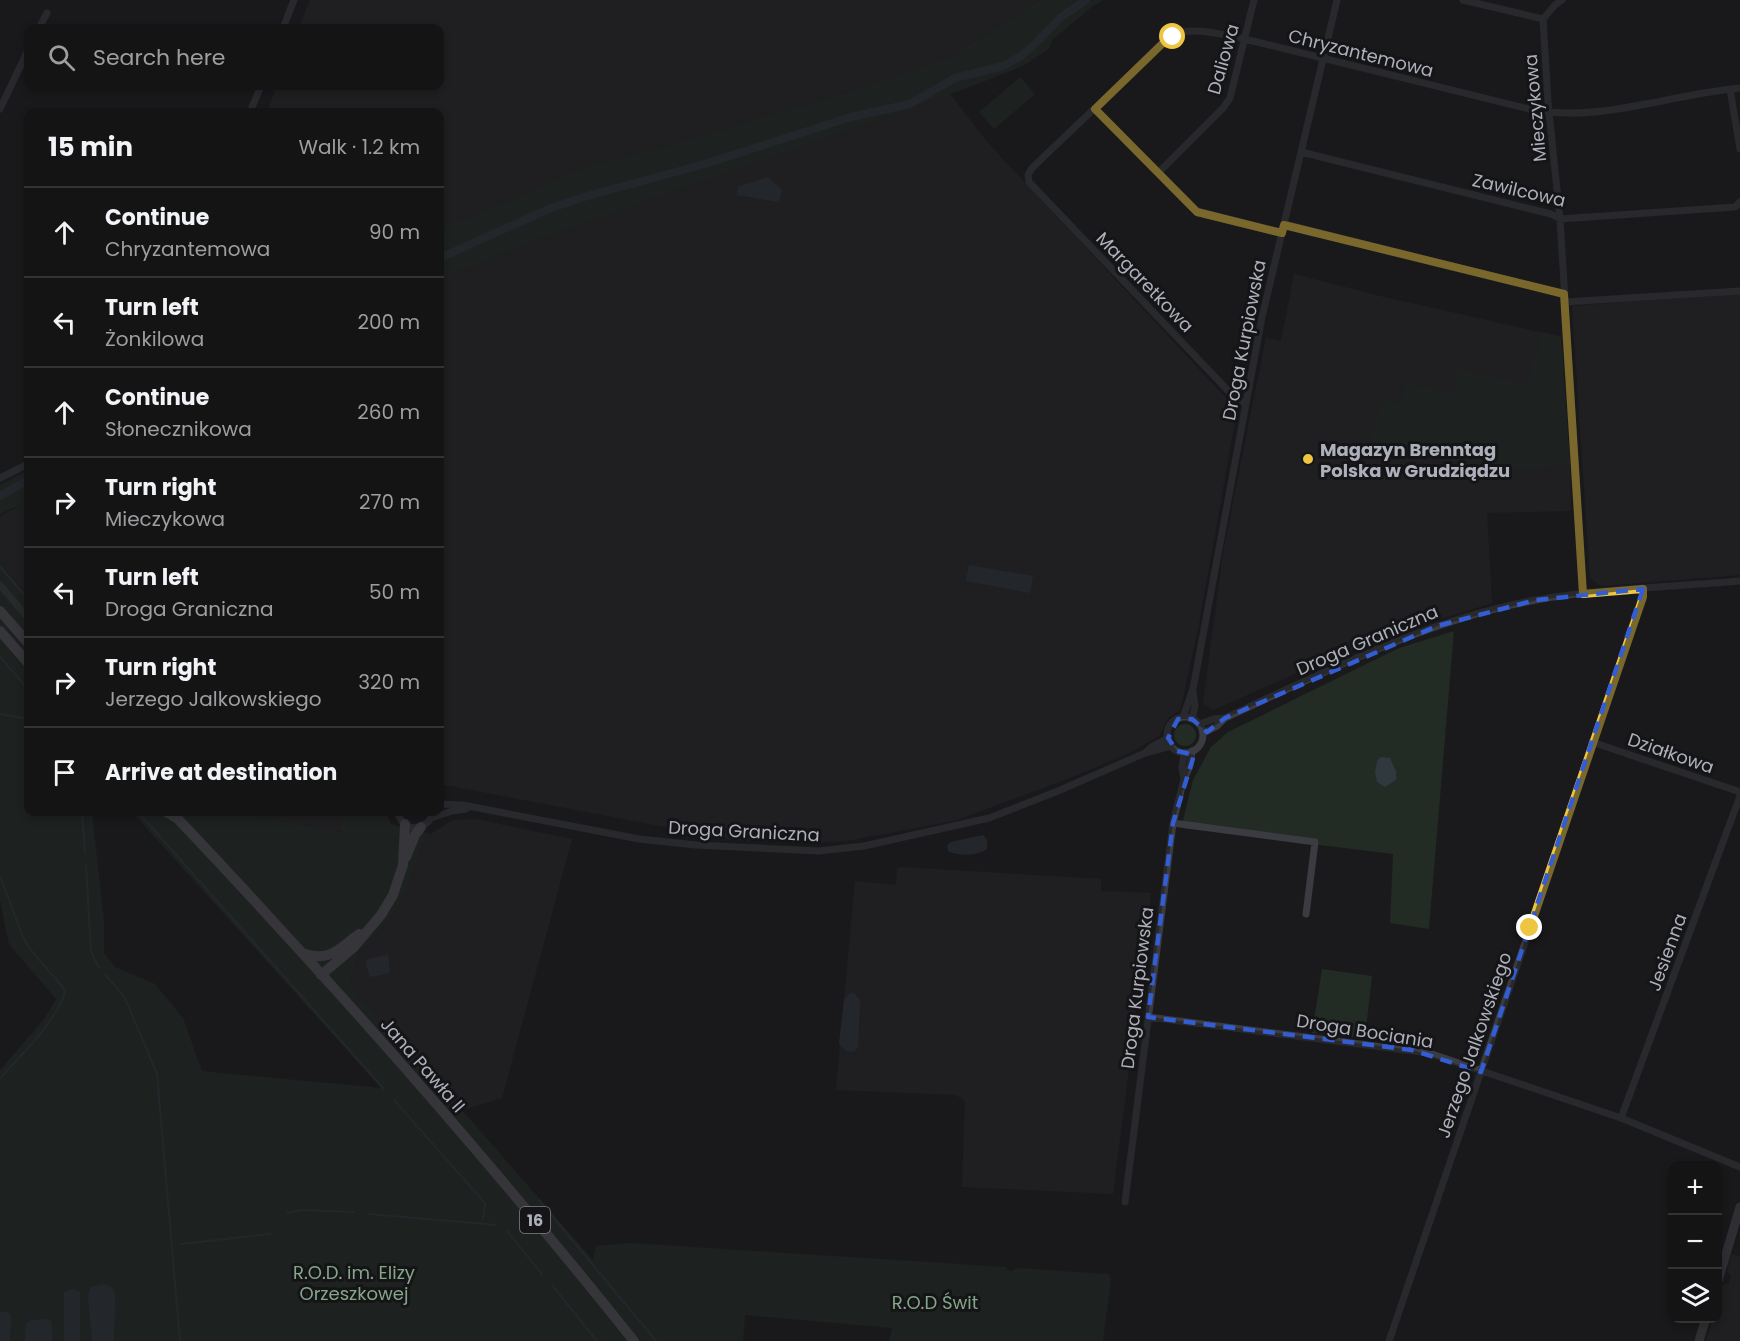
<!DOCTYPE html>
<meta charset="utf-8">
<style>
:root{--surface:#141415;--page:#212122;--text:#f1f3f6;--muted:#9d9ea0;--line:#333334}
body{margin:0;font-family:Poppins,sans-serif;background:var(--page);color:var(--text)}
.controls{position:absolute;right:18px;bottom:18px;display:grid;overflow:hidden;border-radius:12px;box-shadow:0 3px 9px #0003}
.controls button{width:54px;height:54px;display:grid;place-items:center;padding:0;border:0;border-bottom:2px solid var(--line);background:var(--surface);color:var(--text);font:30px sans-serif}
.stop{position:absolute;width:18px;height:18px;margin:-14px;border:4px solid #eec541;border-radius:50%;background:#fff}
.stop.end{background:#eec541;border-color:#fff;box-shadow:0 2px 6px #0008}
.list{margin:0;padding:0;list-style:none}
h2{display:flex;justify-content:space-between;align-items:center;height:78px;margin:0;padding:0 24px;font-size:26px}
h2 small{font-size:20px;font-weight:400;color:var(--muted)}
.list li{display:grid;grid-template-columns:39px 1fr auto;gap:18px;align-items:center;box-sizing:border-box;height:90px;padding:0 24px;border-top:2px solid var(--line)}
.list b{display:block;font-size:22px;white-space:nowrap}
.list p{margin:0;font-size:20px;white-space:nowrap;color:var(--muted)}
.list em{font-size:20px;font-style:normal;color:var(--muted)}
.icon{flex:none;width:33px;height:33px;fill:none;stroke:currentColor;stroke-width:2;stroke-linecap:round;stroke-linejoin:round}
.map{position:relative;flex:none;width:1740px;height:1341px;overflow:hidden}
.search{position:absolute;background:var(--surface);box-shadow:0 3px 9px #0003;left:24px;top:24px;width:420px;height:66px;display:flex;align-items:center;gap:15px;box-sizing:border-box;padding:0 21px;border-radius:12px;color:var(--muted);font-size:22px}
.panel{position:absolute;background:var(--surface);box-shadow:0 3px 9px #0003;left:24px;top:108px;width:420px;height:708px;border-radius:12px}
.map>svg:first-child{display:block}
</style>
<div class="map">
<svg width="1740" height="1341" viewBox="0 0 1740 1341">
<rect width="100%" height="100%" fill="#1a1a1c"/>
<path fill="#272629" d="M310 0H1040L948 58 864 87 635 155 590 164 509 201 440 227V112H267L277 86H440V28H299Z
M950 94 988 143 1237 410 1198 629 1180 710 1168 718 1159 736 1131 752 1075 776 954 821 846 841 795 843 734 840 440 784V279L539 239Z
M1294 274 1384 297 1561 337 1570 464 1571 511 1487 513 1492 603 1405 630 1326 660 1213 710 1203 704 1223 553 1266 338 1281 341Z
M1740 294V575L1601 586 1590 578 1572 306Z
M28 501V595L0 563V516Z
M247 812H345L342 832 246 815Z
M475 819 572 839 502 1098 462 1110 349 984 360 951 388 921 406 892 422 844 431 834 453 820Z
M901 867 1101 879V891L1151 893 1113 1194 962 1187 965 1101 956 1095 836 1090 855 881 896 885 897 868Z
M1732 1254 1740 1256V1341H1706L1713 1319 1718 1318V1302L1722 1286 1729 1283 1731 1276 1727 1271Z"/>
<path fill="#222b24" d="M1040 0H1104L1093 6 1053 39 1049 49 1023 66 962 90 539 239 440 279V227L509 201 590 164 635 155 864 87 948 58Z
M1020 77 1035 94 994 129 979 112Z
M1542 332 1561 337 1570 464 1499 472 1370 440 1383 400 1401 404 1406 384 1452 393 1460 370 1527 385Z
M28 470V501L0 514V485Z
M0 563 28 595V812H92L104 921V953L115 967 155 984 183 1018 202 1071 381 1088 132 812H247V815L341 832 345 812H386L391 824 431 834 422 844 406 892 388 921 360 951 349 984 462 1110 593 1260 596 1246 629 1243 1007 1267V1270L1013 1271 1016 1268 1108 1274 1111 1279 1103 1341H889L892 1328 745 1315 743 1341H0V1070L45 1018 56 999 9 944 0 901Z
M1454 631 1429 929 1390 923 1393 854 1181 828 1193 780 1211 747 1228 732 1399 648Z
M1174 735a11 11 0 1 1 22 0a11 11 0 1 1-22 0Z
M1322 969 1372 976 1365 1038 1312 1033Z"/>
<path fill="#303840" d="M768 177 782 190 779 202 737 195 738 187Z
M969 565 1033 576 1030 593 966 581Z
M1381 757 1390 758 1396 771V780L1385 787 1377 782 1375 773 1377 761Z
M983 835 987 840V849C978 856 957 856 948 851L947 845 951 842Z
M388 955 390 973 370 977 366 964 367 959Z
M850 993H854L860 1000 858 1047 853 1052 847 1051 839 1044 844 999Z
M105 1284 113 1288 115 1295 114 1341H92L88 1296 90 1287Z
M73 1289 80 1292V1341H64V1292Z
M0 1312H8L11 1316 10 1341H0Z
M48 1319 52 1322V1341H25L26 1324 31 1320Z"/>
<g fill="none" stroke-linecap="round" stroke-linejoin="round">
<path stroke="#303840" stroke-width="2" d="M0 567 28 599
M0 657 28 689
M0 714 28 719
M82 812 85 853
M138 812 384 1089
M86 865 91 952 99 968
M0 876 23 937 30 949 65 990C62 1015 19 1058 0 1078
M105 974 125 998 157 1074 180 1341
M394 1100 485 1203 483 1218
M539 1200 656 1341
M287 1213 301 1210 354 1212
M369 1214 496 1225
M507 1231 542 1274
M181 1244 270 1234
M552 1285 597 1341"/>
<path stroke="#303840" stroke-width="8" d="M440 258 551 208 587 196 705 164 851 117 910 104 955 78 1003 66 1021 56 1036 43 1060 18 1086 0
M0 496 28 480"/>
<path stroke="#3b3c41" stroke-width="7" d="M1463 0 1543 19
M1543 19 1548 102 1560 219 1583 594
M1543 19 1555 5 1562 0
M39 28 47 13
M283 28 294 0
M1730 89 1740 149
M0 109 28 50
M1095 109 1197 211 1282 233
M250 112 261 86
M1301 152 1551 214 1560 219 1735 207 1740 202
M1159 172 1223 108 1230 98 1254 0
M1284 224 1564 294
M1565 302 1740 291
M1246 403 1238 401 1029 182 1028 175 1032 168 1162 44C1168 40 1176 34 1183 32 1202 28 1227 36 1245 39L1529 109C1541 111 1553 113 1566 113 1622 114 1684 93 1740 88
M0 478 28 464
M0 585 28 618
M1183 717 1193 689 1262 317 1337 0
M1167 735a18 18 0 1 1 36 0a18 18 0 1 1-36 0Z
M1192 719 1195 706 1193 692
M1199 724 1214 719 1225 718C1325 672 1426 620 1536 600 1603 588 1672 587 1740 581
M1203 733 1217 726 1225 718
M1592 742 1740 792
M1145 753 1153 746 1168 738
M1184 779 1182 768 1184 753
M440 804 463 805 639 839 696 845 818 851 864 846 989 818 1058 791 1145 753 1171 746
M398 812C402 833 428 833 433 812
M431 818 452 811 466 809
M1173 823 1315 842 1306 914
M1148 1017 1429 1053 1621 1118 1740 1167
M1621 1118 1740 796
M1125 1202 1173 823 1184 779 1190 766 1192 751
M1389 1341 1643 597V589"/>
<path stroke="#494a51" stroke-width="9" d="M1718 1281 1740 1207
M1699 1341 1706 1318"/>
<path stroke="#575860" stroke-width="10" d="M0 611 28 643
M0 631 28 663
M166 812 178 819C337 987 490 1161 634 1341
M406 857 415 835 421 827
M302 953C330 963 338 949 359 934
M321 975 353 948 381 915 393 895 403 865 405 824"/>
</g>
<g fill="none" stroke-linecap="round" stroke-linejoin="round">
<path stroke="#eec541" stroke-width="8" d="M1173 37 1162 44 1095 109 1197 212 1282 233 1284 225 1564 294 1583 594 1643 589V597L1530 928"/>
</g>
<path d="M0 0H1740V1341H0ZM1643 589 1481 1072 1412 1050 1148 1017 1173 823 1194 755 1177 751 1168 738 1178 719H1192L1207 732 1225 718 1437 626 1536 600Z" fill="#1a1a1c" fill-opacity=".55" fill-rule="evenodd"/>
<path fill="none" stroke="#335dd4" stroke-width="4.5" stroke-dasharray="12 8" stroke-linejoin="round" d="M1643 589 1481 1072 1412 1050 1148 1017 1173 823 1194 755 1177 751 1168 738 1178 719H1192L1207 732 1225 718 1437 626 1536 600Z"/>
<circle fill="#eec541" stroke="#151517" stroke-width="2" cx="1308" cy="459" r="6"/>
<g text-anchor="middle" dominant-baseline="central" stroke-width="6" stroke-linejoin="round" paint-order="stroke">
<rect fill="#151517" stroke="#7f828a" stroke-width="1.5" x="520" y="1207" width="30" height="26" rx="4.5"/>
<g font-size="16" font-weight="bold" fill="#adb0bb">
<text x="535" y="1220">16</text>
</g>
<g font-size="18" fill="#adb0bb" stroke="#151517">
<text transform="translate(1361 53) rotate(14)">Chryzantemowa</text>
<text transform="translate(1223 59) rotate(-74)">Daliowa</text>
<text transform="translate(1535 108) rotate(-95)">Mieczykowa</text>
<text transform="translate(1519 190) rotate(13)">Zawilcowa</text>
<text transform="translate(1145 282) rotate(46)">Margaretkowa</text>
<text transform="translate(1244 340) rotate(-79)">Droga Kurpiowska</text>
<text transform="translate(1367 640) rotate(-23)">Droga Graniczna</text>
<text transform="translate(1671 753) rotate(19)">Działkowa</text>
<text transform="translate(744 831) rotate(3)">Droga Graniczna</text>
<text transform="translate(1667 952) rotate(-70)">Jesienna</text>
<text transform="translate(1137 988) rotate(-83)">Droga Kurpiowska</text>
<text transform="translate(1365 1031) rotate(9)">Droga Bociania</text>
<text transform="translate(1474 1045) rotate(-71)">Jerzego Jalkowskiego</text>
<text transform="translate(423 1065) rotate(49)">Jana Pawła II</text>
</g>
<g font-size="18" font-weight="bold" fill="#adb0bb" stroke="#151517" text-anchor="start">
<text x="1320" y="449">Magazyn Brenntag<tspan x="1320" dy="21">Polska w Grudziądzu</tspan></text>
</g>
<g font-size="18" fill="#85a68a" stroke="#151517">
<text x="354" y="1272">R.O.D. im. Elizy<tspan x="354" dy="21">Orzeszkowej</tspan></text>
<text x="935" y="1302">R.O.D Świt</text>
</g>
</g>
</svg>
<div class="controls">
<button>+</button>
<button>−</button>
<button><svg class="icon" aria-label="layers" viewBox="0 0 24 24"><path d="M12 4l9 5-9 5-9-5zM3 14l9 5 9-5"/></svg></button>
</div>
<div class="stop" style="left:1173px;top:37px"></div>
<div class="stop end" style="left:1530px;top:928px"></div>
<div class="search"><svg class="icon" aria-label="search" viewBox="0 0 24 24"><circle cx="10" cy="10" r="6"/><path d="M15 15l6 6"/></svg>Search here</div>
<section class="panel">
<h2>15 min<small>Walk · 1.2 km</small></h2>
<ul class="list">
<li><svg class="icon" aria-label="ahead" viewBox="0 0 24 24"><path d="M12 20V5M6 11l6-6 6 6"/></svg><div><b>Continue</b><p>Chryzantemowa</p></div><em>90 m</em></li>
<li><svg class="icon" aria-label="left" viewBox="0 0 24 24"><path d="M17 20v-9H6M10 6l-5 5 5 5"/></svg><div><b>Turn left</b><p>Żonkilowa</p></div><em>200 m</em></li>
<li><svg class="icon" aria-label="ahead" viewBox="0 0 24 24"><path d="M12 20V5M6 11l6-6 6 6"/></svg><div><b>Continue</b><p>Słonecznikowa</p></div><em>260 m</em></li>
<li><svg class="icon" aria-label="right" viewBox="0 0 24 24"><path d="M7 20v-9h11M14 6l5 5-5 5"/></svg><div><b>Turn right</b><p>Mieczykowa</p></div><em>270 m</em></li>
<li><svg class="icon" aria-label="left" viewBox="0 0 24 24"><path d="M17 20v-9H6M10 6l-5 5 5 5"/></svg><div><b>Turn left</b><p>Droga Graniczna</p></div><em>50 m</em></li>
<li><svg class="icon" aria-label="right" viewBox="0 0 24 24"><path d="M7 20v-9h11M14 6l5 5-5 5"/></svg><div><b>Turn right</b><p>Jerzego Jalkowskiego</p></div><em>320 m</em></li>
<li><svg class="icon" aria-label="arrive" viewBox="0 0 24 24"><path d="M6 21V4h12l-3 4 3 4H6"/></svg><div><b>Arrive at destination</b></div></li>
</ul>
</section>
</div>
